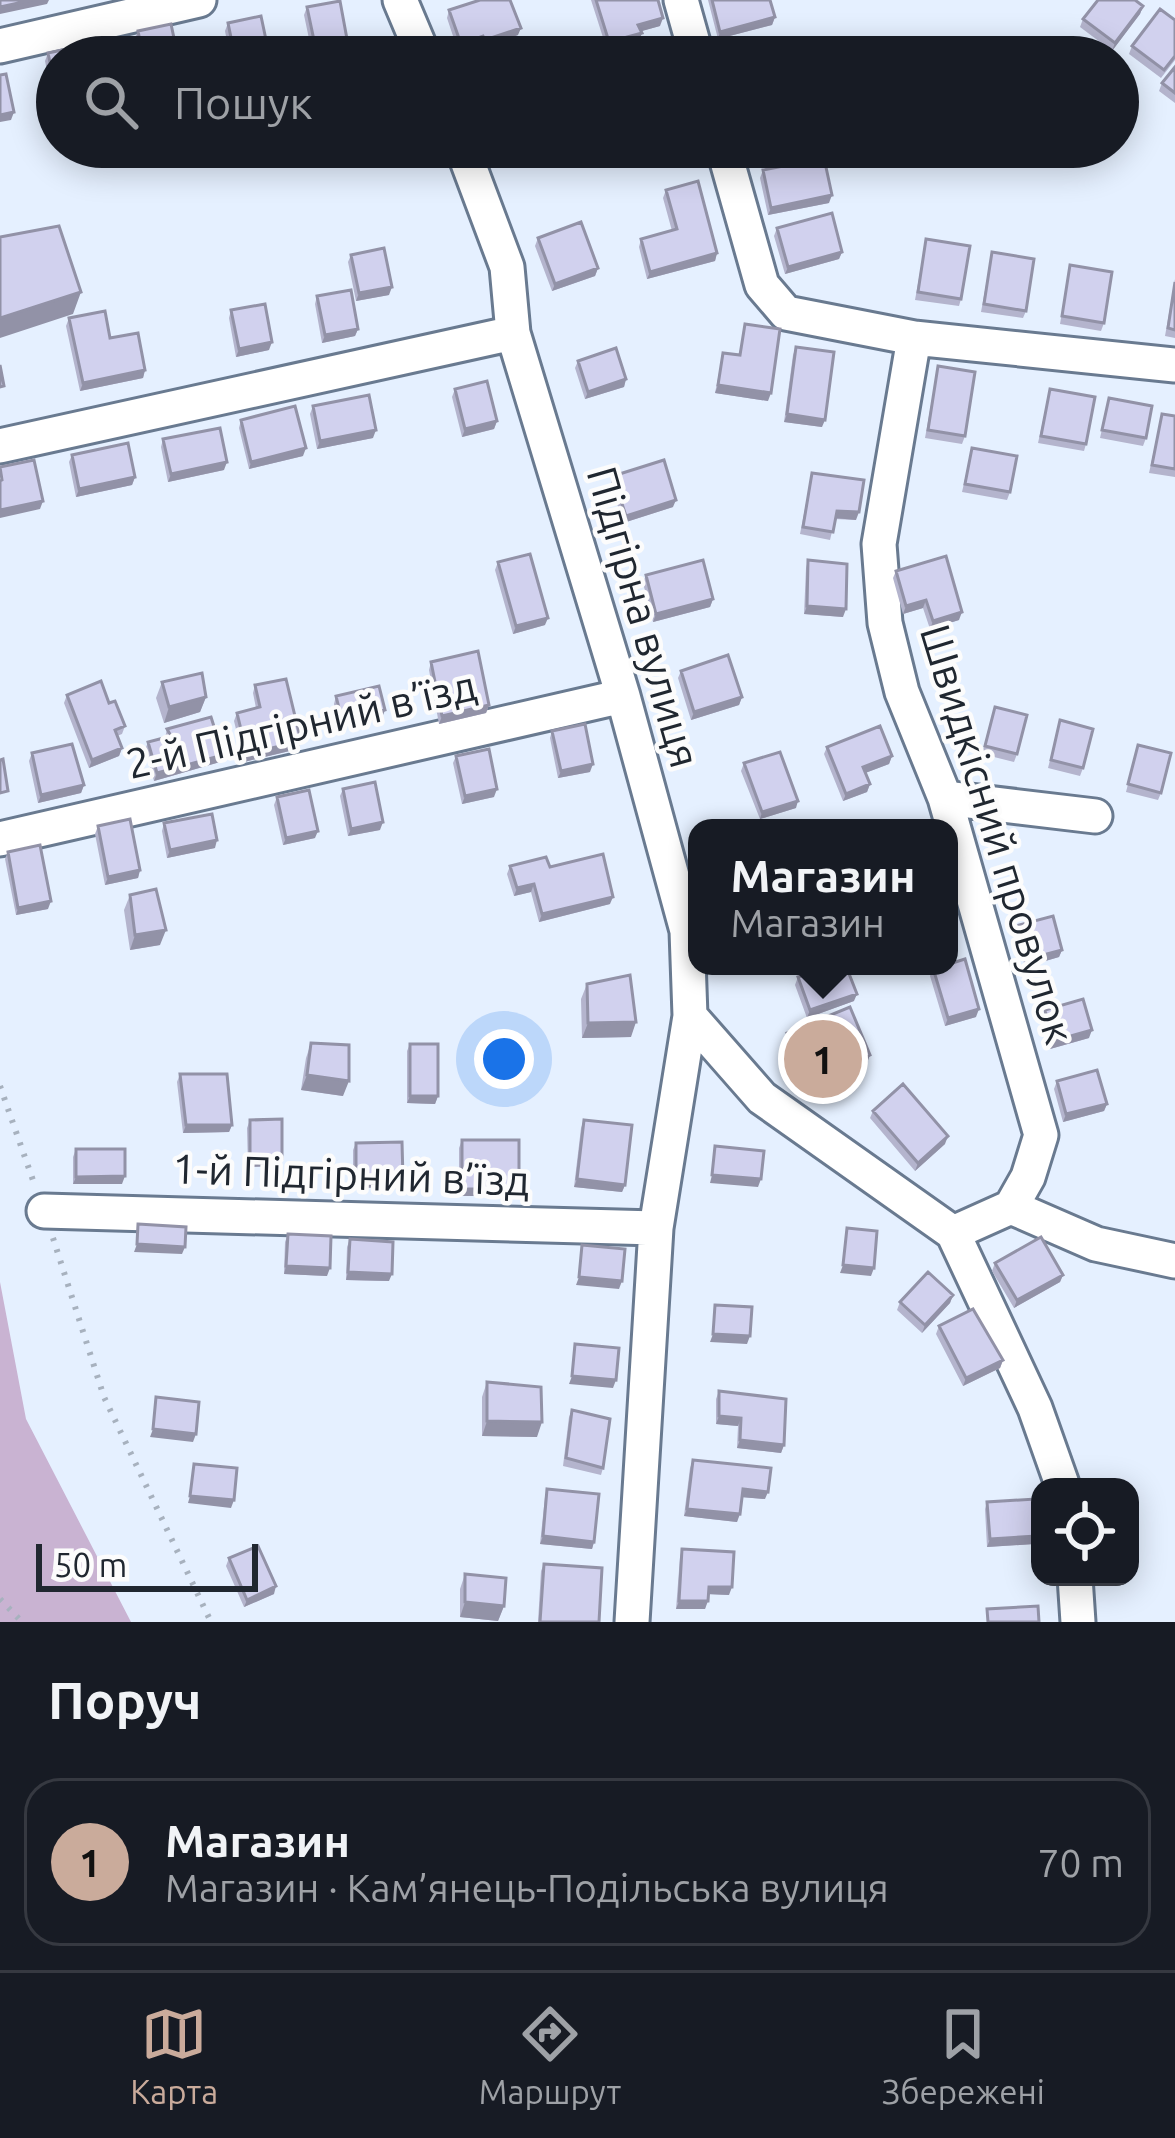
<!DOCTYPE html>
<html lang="uk">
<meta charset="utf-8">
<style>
:root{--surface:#171b24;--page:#242831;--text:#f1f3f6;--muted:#9ea1a6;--line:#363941;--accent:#caab9b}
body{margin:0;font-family:Ubuntu,sans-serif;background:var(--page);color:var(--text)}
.controls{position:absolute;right:36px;bottom:36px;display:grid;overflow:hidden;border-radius:24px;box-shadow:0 6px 30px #0003}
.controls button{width:108px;height:108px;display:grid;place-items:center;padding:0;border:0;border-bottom:3px solid var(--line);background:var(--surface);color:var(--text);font:60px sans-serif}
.scale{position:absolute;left:36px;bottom:30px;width:222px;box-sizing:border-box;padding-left:12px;border:6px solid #202730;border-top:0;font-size:33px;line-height:42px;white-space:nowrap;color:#202730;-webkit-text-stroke:9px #fcfcfc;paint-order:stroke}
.you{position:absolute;left:504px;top:1059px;width:42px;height:42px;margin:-30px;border:9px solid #fff;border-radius:50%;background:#1a73e8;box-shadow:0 0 0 18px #1a73e833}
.badge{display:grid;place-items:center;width:78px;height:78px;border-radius:50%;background:var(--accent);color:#111;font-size:39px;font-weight:700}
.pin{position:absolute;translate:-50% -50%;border:6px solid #fff;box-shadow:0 3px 12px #0006}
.popup{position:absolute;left:688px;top:819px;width:270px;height:156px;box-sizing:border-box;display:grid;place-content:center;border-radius:24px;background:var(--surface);filter:drop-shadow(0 3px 9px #0005);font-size:39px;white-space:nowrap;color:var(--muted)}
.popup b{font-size:45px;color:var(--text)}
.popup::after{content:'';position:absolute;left:50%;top:100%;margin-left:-24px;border:24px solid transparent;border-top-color:var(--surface)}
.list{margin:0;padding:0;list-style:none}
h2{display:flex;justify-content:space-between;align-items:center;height:156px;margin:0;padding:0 48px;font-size:51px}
h2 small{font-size:39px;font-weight:400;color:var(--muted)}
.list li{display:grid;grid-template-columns:78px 1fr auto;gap:36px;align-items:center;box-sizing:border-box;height:168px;margin:0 24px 24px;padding:0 24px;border:3px solid var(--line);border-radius:36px}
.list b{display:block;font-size:45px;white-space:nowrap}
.list p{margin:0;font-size:39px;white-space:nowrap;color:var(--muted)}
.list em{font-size:39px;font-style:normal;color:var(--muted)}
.icon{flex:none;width:66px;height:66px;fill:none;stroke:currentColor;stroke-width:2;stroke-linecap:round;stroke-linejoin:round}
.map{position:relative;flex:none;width:1175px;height:1622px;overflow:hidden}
.search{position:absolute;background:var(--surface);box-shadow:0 6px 30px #0003;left:36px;right:36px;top:36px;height:132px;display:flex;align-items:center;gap:30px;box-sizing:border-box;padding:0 42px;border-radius:66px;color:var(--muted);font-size:45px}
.sheet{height:348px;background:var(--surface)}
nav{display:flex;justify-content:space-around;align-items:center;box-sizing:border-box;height:168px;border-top:3px solid var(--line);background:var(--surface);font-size:33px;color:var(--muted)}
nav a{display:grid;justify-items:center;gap:6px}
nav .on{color:var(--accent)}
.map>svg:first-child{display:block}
</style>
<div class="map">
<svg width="1175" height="1622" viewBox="0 0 1175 1622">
<rect width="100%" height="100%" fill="#e5f0ff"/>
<path fill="#c9b3d2" d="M0 1282 26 1419 131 1622H0Z"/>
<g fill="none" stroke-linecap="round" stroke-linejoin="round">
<defs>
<path id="street" d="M400 0 424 57
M681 0 697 57
M0 46 199 0
M462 147 507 267 513 333 623 696 687 931 690 1016 656 1228 632 1622
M723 147 762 285 786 313 914 338 1175 365
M914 338 879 544 885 623 902 692 945 798 1041 1135 1028 1177 1011 1207
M0 446 513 333
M945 798 1095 816
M0 839 623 696
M690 1016 762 1098 953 1233 1035 1408 1063 1487
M44 1211 656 1228
M953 1233 1011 1207 1096 1244 1175 1261
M1075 1577 1078 1622"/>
</defs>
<use href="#street" stroke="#697a90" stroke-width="39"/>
<path stroke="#a7b1be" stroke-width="6" stroke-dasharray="3 9" stroke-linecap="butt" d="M0 1086 35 1186
M53 1238 104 1397 211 1622
M0 1599 22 1622"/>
<use href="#street" stroke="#fff" stroke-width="33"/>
</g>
<path fill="#b4b4cd" d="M591 0H658L660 26 641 31 639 41 607 50Z
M708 0H770L775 17 772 25 718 39Z
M1143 6 1140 14 1112 51 1080 27 1083 19Z
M307 7 347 39 345 47 312 53 304 15Z
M449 10 518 35 483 47 480 43 458 51 447 18Z
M1175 20V60L1161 78 1129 54 1132 46Z
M228 23 269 54 268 57H230L225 31Z
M138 31 178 57H139L135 38Z
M48 53 57 57V98L53 99 45 61Z
M1175 67V103L1159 91 1162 83Z
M763 170 829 203 768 215 760 178Z
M666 190 717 253 715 261 647 279 639 247 641 239 672 231 663 198Z
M777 228 842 252 839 259 785 274 774 236Z
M538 238 598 268 595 276 552 291 535 246Z
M926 239 961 299 959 306 915 300Z
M992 252 1026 311 1023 318 981 312Z
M351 255 389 295 356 301 348 262Z
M1070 265 1104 323 1101 331 1060 324Z
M1175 279V338L1165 336Z
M317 296 358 329 355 336 322 343 315 304Z
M231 310 269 350 236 357 229 318Z
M69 318 145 370 143 378 80 391 66 326Z
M745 324 768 401 715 393 723 353 739 355Z
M796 347 822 427 784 422 793 355Z
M578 361 626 379 624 387 585 399 575 368Z
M938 366 965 436 962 444 925 438Z
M455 389 497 421 494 429 462 437 452 397Z
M1050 389 1086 444 1084 451 1038 443Z
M1109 398 1146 438 1143 446 1100 438Z
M313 406 373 438 317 449 310 414Z
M1162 414 1175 416V477L1149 473Z
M241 420 303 456 249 469 239 428Z
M163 439 224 470 168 482 161 447Z
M972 448 1010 492 1007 500 962 492Z
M72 455 135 477 132 485 76 497 69 462Z
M812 473 856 520 835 519 830 540 800 534Z
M613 476 673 507 623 523 611 484Z
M808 560 843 617 804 614 806 568Z
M498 562 545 625 513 634 495 570Z
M896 571 959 620 930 629 923 608 903 614 893 578Z
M646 575 713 599 710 607 653 622 643 583Z
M431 662 489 705 486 713 439 724 429 670Z
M681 671 742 697 739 705 691 720 678 678Z
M162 682 206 697 200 712 164 723 156 698Z
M255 685 298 749 244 762 234 721 237 713 256 708 253 693Z
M67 695 109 703 125 726 122 734 117 736 122 748 119 756 89 768 64 703Z
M336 696 382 718 339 728 334 704Z
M992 715 1017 754 1014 762 982 754Z
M1058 728 1083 768 1080 776 1048 768Z
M167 729 220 762 154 781 145 750 148 742 165 738Z
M552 731 590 772 558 778 550 738Z
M827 747 892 756 889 764 865 773 870 784 867 792 843 801 824 754Z
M32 753 84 785 81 793 38 803 29 761Z
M1136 753 1161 793 1158 800 1126 792Z
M456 756 494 797 462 804 453 763Z
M744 763 796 808 760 819 741 771Z
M343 789 380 830 348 836 340 796Z
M277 797 315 838 283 845 274 805Z
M164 823 215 848 167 858 162 831Z
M98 826 140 870 138 878 105 885 95 834Z
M8 852 48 909 16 915 5 859Z
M510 866 610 904 539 922 531 892 514 896 507 874Z
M130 895 160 945 130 950 124 910Z
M1019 925 1062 950 1059 957 1025 967 1016 933Z
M933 968 976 1017 945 1026 930 976Z
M798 977 854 1001 807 1018 795 985Z
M587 984 631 1037 582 1038 581 999Z
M1045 1010 1089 1038 1050 1049 1042 1018Z
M787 1033 864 1071 801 1096 782 1048Z
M311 1043 343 1096 301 1090 306 1058Z
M410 1044 438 1096 435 1104 407 1103V1051Z
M180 1074 232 1125 229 1132 183 1133 177 1082Z
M1057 1081 1107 1104 1104 1111 1063 1122 1054 1089Z
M873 1111 945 1144 915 1171 870 1118Z
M250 1120 279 1166 248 1167 247 1128Z
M584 1120 625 1185 622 1192 574 1187 581 1128Z
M462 1140 519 1189 516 1196H459V1148Z
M356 1143 400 1187 353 1188V1150Z
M76 1149 122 1184H73V1157Z
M288 1234 327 1276 284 1274 285 1242Z
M350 1239 389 1281 346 1280 347 1247Z
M995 1263 1063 1275 1060 1282 1014 1308 992 1271Z
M953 1295 950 1303 922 1333 897 1310 900 1302Z
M939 1326 1003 1360 1000 1368 963 1386 936 1334Z
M487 1382 537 1437 482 1436V1397Z
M719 1391 784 1445 781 1453 737 1448 738 1426 716 1424V1399Z
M572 1410 603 1468 601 1475 563 1466 569 1417Z
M693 1460 765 1499 742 1497 737 1522 684 1516 690 1468Z
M547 1489 594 1542 592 1549 540 1544 545 1497Z
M987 1502 1034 1544 987 1547 985 1509Z
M682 1549 729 1595 708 1594 705 1609H676L680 1557Z
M229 1558 274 1594 244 1607 226 1566Z
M544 1564 599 1622H538L541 1571Z
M465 1574 504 1606 498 1621 460 1617V1589Z"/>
<path fill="#9292a7" d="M32 0H49L47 4 0 14V7Z
M1143 6 1140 14 1112 51 1115 43Z
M775 17 772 25 718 39 720 32Z
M663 18 660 26 635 33 638 25Z
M521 28 518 35 483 47 485 40Z
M642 33 639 41 607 50 609 42Z
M483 36 480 43 458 51 461 44Z
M347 39 345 47 312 53 315 45Z
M14 112 11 120 0 122V115Z
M832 195 829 203 768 215 771 208Z
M842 252 839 259 785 274 788 267Z
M717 253 715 261 647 279 650 272Z
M598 268 595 276 552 291 555 284Z
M392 287 389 295 356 301 359 293Z
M81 292 73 314 0 338V318Z
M358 329 355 336 322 343 325 335Z
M272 342 269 350 236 357 239 349Z
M145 370 143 378 80 391 83 383Z
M626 379 624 387 585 399 588 392Z
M718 385 771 393 768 401 715 393Z
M787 414 825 420 822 427 784 422Z
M497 421 494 429 462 437 465 429Z
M376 430 373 438 317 449 320 441Z
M306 448 303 456 249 469 251 462Z
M227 462 224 470 168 482 171 474Z
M135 477 132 485 76 497 79 489Z
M676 500 673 507 623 523 626 516Z
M43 501 40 509 0 518V510Z
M837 511 859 512 856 520 834 518Z
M713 599 710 607 653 622 656 614Z
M926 600 923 608 903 614 906 606Z
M807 606 846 609 843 617 804 614Z
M962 612 959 620 930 629 933 621Z
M548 618 545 625 513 634 516 626Z
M206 697 200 712 164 723 169 707Z
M742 697 739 705 691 720 694 712Z
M489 705 486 713 439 724 442 716Z
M385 710 382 718 339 728 342 720Z
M301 741 298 749 244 762 247 754Z
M122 748 119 756 89 768 92 760Z
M223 755 220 762 154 781 157 773Z
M892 756 889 764 860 775 863 767Z
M593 764 590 772 558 778 561 771Z
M870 784 867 792 843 801 846 794Z
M84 785 81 793 38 803 41 795Z
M497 789 494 797 462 804 465 796Z
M798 801 796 808 760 819 762 812Z
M383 822 380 830 348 836 351 829Z
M318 831 315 838 283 845 286 838Z
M217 840 215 848 167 858 170 850Z
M140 870 138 878 105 885 108 877Z
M534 884 531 892 514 896 517 888Z
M613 897 610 904 539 922 542 914Z
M51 901 48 909 16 915 18 908Z
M166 930 160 945 130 950 135 935Z
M1062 950 1059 957 1025 967 1028 959Z
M857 994 854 1001 807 1018 810 1010Z
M979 1009 976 1017 945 1026 948 1018Z
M636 1022 631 1037 582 1038 588 1023Z
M1092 1030 1089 1038 1050 1049 1053 1041Z
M870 1055 864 1071 801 1096 807 1081Z
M307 1075 349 1081 343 1096 301 1090Z
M410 1096H438L435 1104 407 1103Z
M1107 1104 1104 1111 1063 1122 1066 1114Z
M186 1125H232L229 1132 183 1133Z
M948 1136 945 1144 915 1171 918 1163Z
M282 1158 279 1166 248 1167 250 1159Z
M712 1175 761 1179 758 1187 710 1183Z
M125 1176 122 1184H73L76 1177Z
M403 1179 400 1187 353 1188 356 1180Z
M577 1179 625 1185 622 1192 574 1187Z
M462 1189H519L516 1196H459Z
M137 1244 185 1247 182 1254 134 1252Z
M843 1265 874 1268 871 1276 840 1273Z
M286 1266 330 1268 327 1276 284 1274Z
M348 1272 392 1274 389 1281 346 1280Z
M1063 1275 1060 1282 1014 1308 1017 1300Z
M579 1277 622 1281 619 1289 576 1285Z
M953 1295 950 1303 922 1333 925 1325Z
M713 1334 750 1336 747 1344 710 1342Z
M1003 1360 1000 1368 963 1386 966 1378Z
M572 1376 616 1380 613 1388 569 1384Z
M719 1416 741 1418 738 1426 716 1424Z
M487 1421 542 1422 537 1437 482 1436Z
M153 1429 196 1434 193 1442 150 1437Z
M740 1440 784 1445 781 1453 737 1448Z
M743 1489 768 1492 765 1499 740 1497Z
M190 1496 234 1500 231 1508 188 1503Z
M687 1509 740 1514 737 1522 684 1516Z
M543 1536 594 1542 592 1549 540 1544Z
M1037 1536 1034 1544 987 1547 990 1539Z
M276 1586 274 1594 244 1607 247 1600Z
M709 1587H732L729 1595 706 1594Z
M679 1601H708L705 1609H676Z
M465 1602 504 1606 498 1621 460 1617Z"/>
<path fill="#d1d1ee" stroke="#9292a7" stroke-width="3" d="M0 0H32L0 7Z
M480 0H510L521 28 485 40 483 36 461 44 449 10Z
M596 0H658L663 18 638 25 642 33 609 42Z
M712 0H770L775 17 720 32Z
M1098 0H1135L1143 6 1115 43 1083 19Z
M340 1 347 39 315 45 307 7Z
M1160 9 1175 20V56L1164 70 1132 46Z
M261 16 269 54 255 57H235L228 23Z
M171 24 178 57H143L138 31Z
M782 39 786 57H728L727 54Z
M81 46 83 57H57L56 91 48 53Z
M1175 67V93L1162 83Z
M6 74 14 112 0 115V75Z
M824 158 832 195 771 208 763 170Z
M698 181 717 253 650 272 641 239 677 229 666 190Z
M832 213 842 252 788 267 777 228Z
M581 222 598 268 555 284 538 238Z
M59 226 81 292 0 318V237Z
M926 239 970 246 961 299 918 292Z
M384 248 392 287 359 293 351 255Z
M992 252 1034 259 1026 311 984 304Z
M1070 265 1112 272 1104 323 1062 316Z
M1175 282V330L1168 328Z
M351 290 358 329 325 335 317 296Z
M265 304 272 342 239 349 231 310Z
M105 311 110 338 138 333 145 370 83 383 69 318Z
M745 324 780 329 771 393 718 385 723 353 740 355Z
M796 347 834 352 825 420 787 414Z
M616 348 626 379 588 392 578 361Z
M0 365 4 386 0 387Z
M938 366 975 372 965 436 928 430Z
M487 381 497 421 465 429 455 389Z
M1050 389 1095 397 1086 444 1041 436Z
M369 395 376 430 320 441 313 406Z
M1109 398 1152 406 1146 438 1102 430Z
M295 406 306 448 251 462 241 420Z
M1162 414 1175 416V469L1152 465Z
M220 428 227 462 171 474 163 439Z
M128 443 135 477 79 489 72 455Z
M972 448 1017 456 1010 492 965 484Z
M34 460 43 501 0 510V481L2 480 0 467Z
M664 460 676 500 626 516 613 476Z
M812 473 864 480 859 512 837 511 833 532 803 527Z
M530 554 548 618 516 626 498 562Z
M946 556 962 612 933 621 926 600 906 606 896 571Z
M703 560 713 599 656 614 646 575Z
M808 560 847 564 846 609 807 606Z
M478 651 489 705 442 716 431 662Z
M728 655 742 697 694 712 681 671Z
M202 673 206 697 169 707 162 682Z
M286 679 301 741 247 754 237 713 260 707 255 685Z
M101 681 109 703 115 701 125 726 115 730 122 748 92 760 67 695Z
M379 686 385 710 342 720 336 696Z
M995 707 1027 715 1017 754 985 746Z
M211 717 223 755 157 773 148 742 171 736 167 729Z
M1060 720 1093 729 1083 768 1051 760Z
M585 724 593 764 561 771 552 731Z
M880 726 892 756 863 767 870 784 846 794 827 747Z
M72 744 84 785 41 795 32 753Z
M1138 745 1171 753 1161 793 1128 784Z
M489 749 497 789 465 796 456 756Z
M780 752 798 801 762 812 744 763Z
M3 759 8 791 0 793V760Z
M375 782 383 822 351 829 343 789Z
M309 790 318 831 286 838 277 797Z
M212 814 217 840 170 850 164 823Z
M130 819 140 870 108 877 98 826Z
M40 845 51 901 18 908 8 852Z
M603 854 613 897 542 914 534 884 517 888 510 866 546 857 550 867Z
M156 889 166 930 135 935 130 895Z
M1053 916 1062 950 1028 959 1019 925Z
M965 959 979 1009 948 1018 933 968 949 966V964Z
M829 966H846L857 994 810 1010 798 977Z
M630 975 636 1022 588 1023 587 984Z
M1083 999 1092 1030 1053 1041 1045 1010Z
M850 1007 870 1055 807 1081 787 1033Z
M311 1043 349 1045V1081L307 1075Z
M410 1044H438V1096H410Z
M1097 1070 1107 1104 1066 1114 1057 1081Z
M180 1074H227L232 1125H186Z
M903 1084 948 1136 918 1163 873 1111Z
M282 1119V1158L250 1159V1120Z
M584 1120 632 1125 625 1185 577 1179Z
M462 1140H519V1189H462Z
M402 1142 403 1179 356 1180V1143Z
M715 1146 764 1151 761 1179 712 1175Z
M76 1149H125V1176L76 1177Z
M138 1224 186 1227 185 1247 137 1244Z
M847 1228 877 1231 874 1268 843 1265Z
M288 1234 331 1236 330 1268 286 1266Z
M1041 1237 1063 1275 1017 1300 995 1263Z
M350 1239 393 1242 392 1274 348 1272Z
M582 1245 625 1249 622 1281 579 1277Z
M928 1272 953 1295 925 1325 900 1302Z
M715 1305 752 1307 750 1336 713 1334Z
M973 1309 1003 1360 966 1378 939 1326Z
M575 1344 619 1348 616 1380 572 1376Z
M487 1382 541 1387 542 1422 487 1421Z
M719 1391 786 1399 784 1445 740 1440 741 1418 719 1416Z
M156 1397 199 1402 196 1434 153 1429Z
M572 1410 610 1419 603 1468 566 1458Z
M693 1460 771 1468 768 1492 743 1489 740 1514 687 1509Z
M194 1464 237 1468 234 1500 190 1496Z
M547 1489 599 1494 594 1542 543 1536Z
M1035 1499 1037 1536 990 1539 987 1502Z
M258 1546 276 1586 247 1600 229 1558Z
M682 1549 734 1552 732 1587H709L708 1601H679Z
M544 1564 602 1568 599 1622H540Z
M465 1574 506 1578 504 1606 465 1602Z
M1038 1606 1039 1622H988L987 1609Z"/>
<g text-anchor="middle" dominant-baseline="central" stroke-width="9" stroke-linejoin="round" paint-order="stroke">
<g font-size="42" fill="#202730" stroke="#fcfcfc">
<text transform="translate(644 617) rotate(74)">Підгірна вулиця</text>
<text transform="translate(301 724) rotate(-13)">2-й Підгірний в’їзд</text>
<text transform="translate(998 834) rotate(73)">Швидкісний провулок</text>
<text transform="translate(351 1174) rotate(2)">1-й Підгірний в’їзд</text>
</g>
</g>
</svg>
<div class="controls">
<button><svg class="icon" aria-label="locate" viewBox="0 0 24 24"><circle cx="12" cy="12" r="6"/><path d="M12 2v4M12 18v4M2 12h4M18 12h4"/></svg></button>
</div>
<div class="scale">50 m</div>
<div class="you"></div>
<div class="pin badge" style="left:823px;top:1059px">1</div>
<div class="popup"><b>Магазин</b>Магазин</div>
<div class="search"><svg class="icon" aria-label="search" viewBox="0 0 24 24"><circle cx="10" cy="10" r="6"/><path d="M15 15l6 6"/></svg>Пошук</div>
</div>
<section class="sheet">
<h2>Поруч<small></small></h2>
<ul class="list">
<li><span class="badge">1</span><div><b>Магазин</b><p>Магазин · Кам’янець-Подільська вулиця</p></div><em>70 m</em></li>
</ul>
</section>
<nav>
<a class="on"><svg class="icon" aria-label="map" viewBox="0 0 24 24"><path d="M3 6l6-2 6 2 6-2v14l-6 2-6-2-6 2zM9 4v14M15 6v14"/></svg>Карта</a>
<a><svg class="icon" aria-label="directions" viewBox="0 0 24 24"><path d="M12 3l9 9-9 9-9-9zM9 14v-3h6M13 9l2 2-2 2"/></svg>Маршрут</a>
<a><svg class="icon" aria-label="saved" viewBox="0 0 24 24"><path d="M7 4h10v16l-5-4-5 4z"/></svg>Збережені</a>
</nav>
